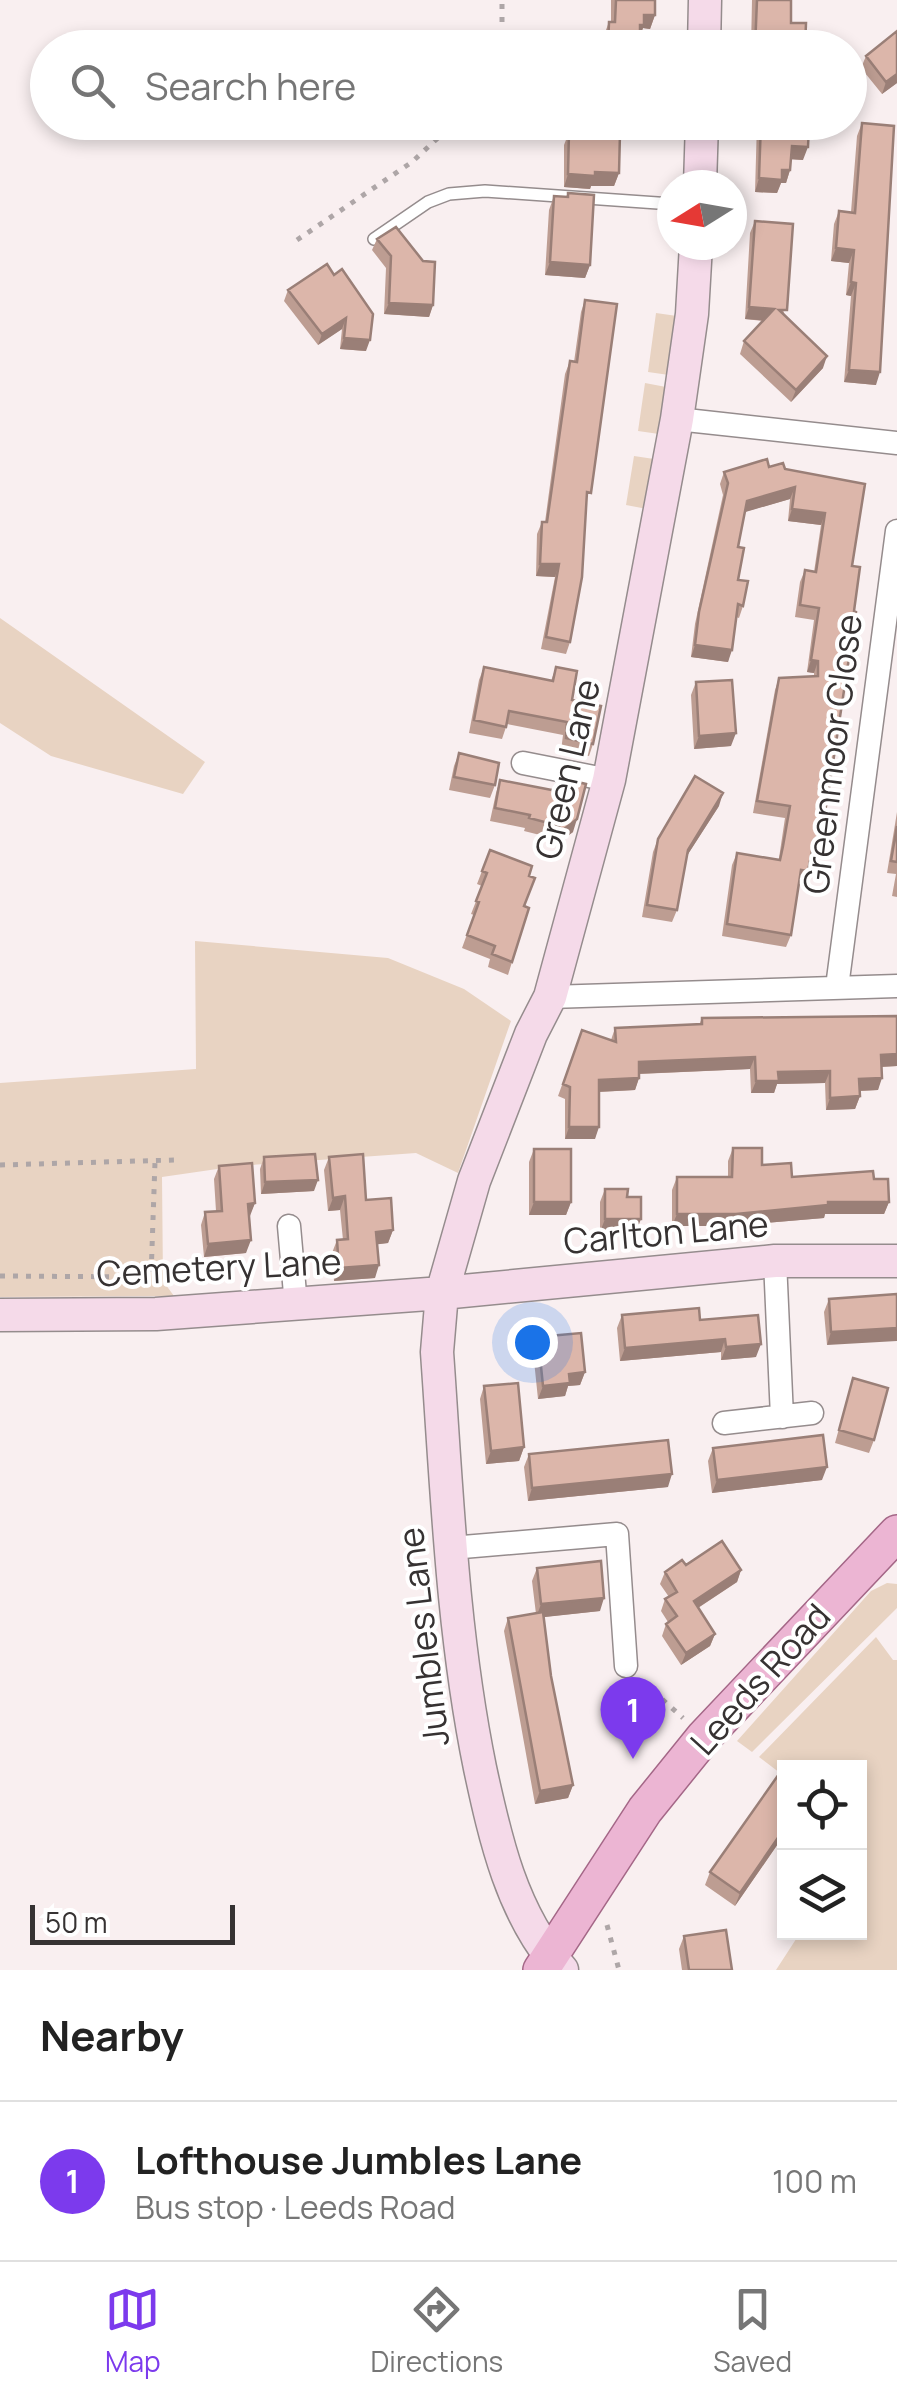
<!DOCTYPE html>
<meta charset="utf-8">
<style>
:root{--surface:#fff;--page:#f2f2f2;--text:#222;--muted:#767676;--line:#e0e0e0;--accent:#7c3aed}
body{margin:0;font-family:Manrope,sans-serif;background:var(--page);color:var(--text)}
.controls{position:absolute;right:30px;bottom:30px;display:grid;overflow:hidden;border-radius:0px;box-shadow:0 5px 15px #0003}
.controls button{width:90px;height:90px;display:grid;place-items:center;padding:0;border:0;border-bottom:2px solid var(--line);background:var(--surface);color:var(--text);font:50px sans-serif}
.compass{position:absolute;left:657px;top:170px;width:90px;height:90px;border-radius:50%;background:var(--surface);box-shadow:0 5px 15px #0003;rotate:259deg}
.scale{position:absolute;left:30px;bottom:25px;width:205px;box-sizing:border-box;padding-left:10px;border:5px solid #363232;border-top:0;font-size:28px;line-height:35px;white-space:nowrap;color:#363232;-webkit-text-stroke:8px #fff;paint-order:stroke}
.you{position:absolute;left:532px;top:1342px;width:35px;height:35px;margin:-25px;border:8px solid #fff;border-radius:50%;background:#1a73e8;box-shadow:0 0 0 15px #1a73e833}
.badge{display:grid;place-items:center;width:65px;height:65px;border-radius:50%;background:var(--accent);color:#fff;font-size:32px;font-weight:700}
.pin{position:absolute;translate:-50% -82px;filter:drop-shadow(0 2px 5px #0008)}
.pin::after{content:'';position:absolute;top:52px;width:35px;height:30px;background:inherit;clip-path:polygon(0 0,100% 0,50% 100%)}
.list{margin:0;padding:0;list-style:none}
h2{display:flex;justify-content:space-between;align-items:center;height:130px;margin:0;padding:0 40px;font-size:42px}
h2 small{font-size:32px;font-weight:400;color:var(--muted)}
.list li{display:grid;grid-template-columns:65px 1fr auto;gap:30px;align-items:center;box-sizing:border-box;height:160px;padding:0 40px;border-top:2px solid var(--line)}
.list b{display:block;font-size:38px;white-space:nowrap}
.list p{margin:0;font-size:32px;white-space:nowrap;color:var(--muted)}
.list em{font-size:32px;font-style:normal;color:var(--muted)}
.icon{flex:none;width:55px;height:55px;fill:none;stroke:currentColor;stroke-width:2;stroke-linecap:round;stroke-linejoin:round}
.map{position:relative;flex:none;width:897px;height:1970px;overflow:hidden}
.search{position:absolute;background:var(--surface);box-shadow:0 5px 15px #0003;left:30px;right:30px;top:30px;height:110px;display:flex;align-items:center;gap:25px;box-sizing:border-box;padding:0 35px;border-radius:55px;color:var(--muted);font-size:38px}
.sheet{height:290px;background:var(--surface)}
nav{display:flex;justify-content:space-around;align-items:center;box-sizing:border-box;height:140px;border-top:2px solid var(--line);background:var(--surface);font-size:28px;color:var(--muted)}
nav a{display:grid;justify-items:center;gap:5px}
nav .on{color:var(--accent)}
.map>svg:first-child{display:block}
</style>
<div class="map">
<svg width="897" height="1970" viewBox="0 0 897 1970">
<rect width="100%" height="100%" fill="#f9eff0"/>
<path fill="#e8d3c2" d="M656 313 677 316 669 375 648 372Z
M645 383 666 387 659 434 638 431Z
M634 456 654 459 647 509 626 505Z
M0 618 205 762 183 794 51 756 0 723Z
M195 941 388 958 464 989 511 1021 458 1173 416 1153 238 1166 162 1177 163 1281 174 1296 0 1297V1083L196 1069Z
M887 1583 897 1584V1608L752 1752 737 1741 871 1591Z
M876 1637 893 1660H897V1970H776L800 1933 860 1932V1841L863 1836 860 1833V1768H784V1776L759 1757Z"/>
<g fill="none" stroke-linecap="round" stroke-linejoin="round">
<defs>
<path id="lane" d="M374 239 428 202 449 194 485 191 672 204"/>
<path id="street" d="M677 419 897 443
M523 763 609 780
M837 987 897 531
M550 997 897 986
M289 1226 296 1305
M775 1261 782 1417
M724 1423 812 1413
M451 1548 617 1534 626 1666"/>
<path id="secondary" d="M704 48 705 0
M700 185 702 122
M0 1315 156 1314 442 1293 775 1261H897
M562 1970C512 1915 495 1838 480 1768 452 1631 447 1492 437 1352L442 1293 474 1181 531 1034 550 997 609 780 677 419 692 314 696 245"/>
<path id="primary" d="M541 1970 645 1810 704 1737 897 1533"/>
</defs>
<use href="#lane" stroke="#958c8d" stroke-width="14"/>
<use href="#street" stroke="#958c8d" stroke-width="25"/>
<use href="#secondary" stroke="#958c8d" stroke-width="35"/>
<use href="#primary" stroke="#a46787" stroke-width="38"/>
<path stroke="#aea6a7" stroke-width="5" stroke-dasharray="5 8" stroke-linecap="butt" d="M502 48V0
M297 240 412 162 455 122
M0 1165 174 1160
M0 1276 151 1277 155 1162
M643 1682 683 1718
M607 1925 619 1970"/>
<use href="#lane" stroke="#fff" stroke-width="11"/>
<use href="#street" stroke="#fff" stroke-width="22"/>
<use href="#secondary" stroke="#f5dae9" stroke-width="32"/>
<use href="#primary" stroke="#ecb5d3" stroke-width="35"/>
</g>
<path fill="#bd9d92" d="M611 0H655V15L650 29 643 28 640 36V48H604V35L609 22H611Z
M752 0H791V23L805 48H751Z
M866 56 897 83 882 94 861 68Z
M757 122H802L803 160 791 159 790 170 786 183H781L777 193 755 192Z
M862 123 876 385 844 382 851 296 846 295 849 263 831 261 834 224 839 211 851 212 857 136Z
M569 132 619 173 614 186H591L590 189 564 187V145Z
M568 193 590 265 585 278 545 275 549 210 554 196 566 197Z
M755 221 785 316 823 368 791 402 740 354 744 341 763 321 745 319 750 233Z
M377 239 433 305 429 317 384 314 386 268 372 250Z
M327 264 366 351 340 349 342 329 318 345 284 301 288 290Z
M585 300 586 505 570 642 566 654 541 649 555 577 536 576 537 534 542 522H545L565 374 570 361 574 362 581 312Z
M769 467 865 484 852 566 818 852 813 864 810 863 803 883 799 882 791 935 786 947 722 936 732 865 737 853 778 860 779 858 785 818 753 813 775 690 779 678 814 676V673L807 672 814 620 795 617 800 582 805 570 814 572 821 525 788 521 790 499 744 512 738 547V580L743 606 739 618 736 617 728 662 691 657 695 624 723 495 720 484 724 472Z
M484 667 551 681 556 667 593 744 589 756 561 751 563 735 507 724 502 739 469 733 479 680Z
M696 682 731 746 694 749 691 695Z
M459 753 495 785 490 798 449 790 454 766Z
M561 778 573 832 558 843 552 838 524 831 525 828 490 821 496 793 500 780 556 791Z
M719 806 686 857 677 910 672 922 642 917 653 852 658 839Z
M897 812V897L892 896 896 874 887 873Z
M490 850 529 876 512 962 508 975 488 967 490 959 462 948 474 915 471 914 482 886 477 884Z
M897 1016V1066L882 1067 878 1090 860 1091V1096L855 1109 826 1110 825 1083 777 1084 774 1093H751L750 1069 639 1074V1078L635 1090 599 1092 595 1139H565V1099L558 1096 582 1030 611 1040 615 1028 699 1025 702 1018Z
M733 1148 762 1165 792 1177 874 1179 889 1202 884 1214H825L824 1218 731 1226H672V1190L677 1177H728V1161Z
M534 1149 571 1202 566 1215H529V1162Z
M264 1157 314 1191 261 1194 260 1169Z
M329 1157 393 1230 388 1243 378 1244 375 1278 334 1281 332 1253 337 1240H343L340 1210 328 1211 324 1170Z
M219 1166 255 1203 249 1216 246 1253 204 1257 201 1225 205 1212 216 1211 214 1179Z
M605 1189 627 1197 636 1232H600V1202Z
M897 1294 827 1345 824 1312 829 1299Z
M622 1315 700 1320 756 1357 721 1360V1352L620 1361 617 1328Z
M538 1337 585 1372 580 1385 568 1386 565 1396 538 1399 533 1351Z
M853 1378 874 1440 869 1453 835 1443Z
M484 1386 524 1447 519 1461 486 1464 480 1399Z
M713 1448 822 1480 712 1493 708 1461Z
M529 1454 668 1487 528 1501 524 1467Z
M686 1565 741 1570 737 1582 698 1608 715 1634 710 1646 681 1665 662 1636 666 1624 668 1622 661 1611 665 1599 669 1597 660 1584 665 1572Z
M537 1568 600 1611 543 1617 551 1676 573 1785 568 1798 535 1804 504 1631 508 1618 536 1614 532 1581Z
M784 1778V1835L735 1906 705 1885 710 1872Z
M684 1936 732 1970H682L679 1949Z"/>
<path fill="#9a7f77" d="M644 15H655L650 29 643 28 639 38H635Z
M897 74V83L882 94 886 82Z
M603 122H635L633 127H602Z
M792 146 808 147 803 160 787 159Z
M782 170H790L786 183H781L777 193 755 192 759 178Z
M595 172 619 173 614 186H591L590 189 564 187 568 174Z
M836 248 854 250 849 263 831 261Z
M550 262 590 265 585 278 545 275Z
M851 282 856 283 851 296 846 295Z
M389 303 433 305 429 317 384 314Z
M749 307 774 309 769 321 745 319Z
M346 318 342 329 318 345 322 334Z
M344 338 370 340 366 351 340 349Z
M827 356 823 368 791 402 796 390Z
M849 370 880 372 876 385 844 382Z
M795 487 790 499 742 513 747 501Z
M792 509 825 513 821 525 788 521Z
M540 564H559L555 577 536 576Z
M695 645 732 650 728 662 691 657Z
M811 660 818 661 814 673 807 672Z
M736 733 731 746 694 749 699 736Z
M723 793 719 806 683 862 688 850Z
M577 819 573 832 558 843 563 830Z
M897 1054V1066L877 1067 881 1055Z
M755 1057 750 1069 634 1074 639 1062Z
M830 1071 825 1083 777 1084 774 1093H751L756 1081 778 1072Z
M639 1078 635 1090 595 1092 599 1080Z
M882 1078 878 1090 855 1091 859 1079Z
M860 1096 855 1109 826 1110 830 1098Z
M569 1127H599L595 1139H565Z
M318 1180 314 1191 261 1194 265 1182Z
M345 1196 340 1210 328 1211 333 1198Z
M534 1202H571L566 1215H529Z
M828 1202H889L884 1214H825L824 1218 731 1226H672L677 1214Z
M255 1203 250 1216 244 1217 248 1204Z
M605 1219H641L636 1232H600Z
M393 1230 388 1243 372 1245 376 1232Z
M251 1240 246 1253 204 1257 208 1244Z
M379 1265 375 1278 334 1281 339 1268Z
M897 1328V1341L827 1345 831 1332Z
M725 1339 721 1352 620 1361 625 1348Z
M761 1344 756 1357 721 1360 726 1347Z
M585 1372 580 1385 568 1386 565 1396 538 1399 543 1386 569 1374Z
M524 1447 519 1461 486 1464 491 1451Z
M827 1467 822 1480 712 1493 717 1480Z
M672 1474 668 1487 528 1501 532 1488Z
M741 1570 737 1582 690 1613 694 1601Z
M604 1598 600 1611 536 1618 541 1604Z
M715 1634 710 1646 681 1665 686 1653Z
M573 1785 568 1798 535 1804 540 1791Z
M784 1829V1835L735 1906 740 1893Z"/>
<path fill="#dcb6aa" stroke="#9a7f77" stroke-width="2.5" d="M616 0H655V15H644V25H640V48H608L609 22H615Z
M757 0H791V23H806L805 48H755Z
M897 31V74L886 82 866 56Z
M761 122H802V125L809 126 808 147 792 146 790 170H782V180L759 178Z
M862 123 894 126 880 372 849 370 856 283 851 282 854 250 836 248 839 211 855 213Z
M569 132 620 133 619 173 595 172V176L568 174Z
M568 193 594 195 590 265 550 262 554 196 568 197Z
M755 221 793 224 787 310H779L827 356 796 390 744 341 774 309 749 307Z
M396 227 423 261 435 262 433 305 389 303 391 256 377 239Z
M327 264 334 275 342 269 373 314 370 340 344 338 346 318 322 334 288 290Z
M585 300 617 304 591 493 587 492 582 577 570 642 546 637 559 564H540L542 522H547L570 361 577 362Z
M767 459 769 467 783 463 785 469 865 484 852 566 860 567 854 611 856 612 829 789 818 852 812 851 808 871 801 870 791 935 727 924 737 853 780 860 783 846 790 806 757 801 779 678 818 676V661L811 660 819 608 800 605 805 570 816 572 825 513 792 509 795 487 747 501 738 547 744 548 738 580 748 581 743 606 738 604 732 650 695 645 699 612 728 483 724 472Z
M484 667 553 681 556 667 577 671 572 700 601 706 593 744 566 738 567 722 509 711 506 727 474 720Z
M732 680 736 733 699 736 696 682Z
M459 753 499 763 495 785 454 777Z
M695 776 723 793 688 850 677 910 647 905 658 839Z
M561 778 586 784 577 819 563 830 556 825 529 818 530 815 495 808 500 780 557 791Z
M897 826V862L891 861Z
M490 850 532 866 529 876 535 878 524 906 529 908 512 962 492 954 495 946 467 935 479 902 476 901 487 873 482 871Z
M897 1016V1054L881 1055 882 1078 859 1079 860 1096 830 1098V1071L778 1072 779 1081H756L755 1057 639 1062V1078L599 1080V1127H569L570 1087 563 1084 582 1030 616 1042 615 1028 702 1024V1018Z
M733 1148H762V1165L791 1163 792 1177 873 1171 874 1179H888L889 1202H828V1205L736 1214H677V1177H732Z
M534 1149H571V1202H534Z
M315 1154 318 1180 265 1182 264 1157Z
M363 1154 366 1200 391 1198 393 1230 376 1232 379 1265 339 1268 337 1240 348 1239 345 1196 333 1198 329 1157Z
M252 1163 255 1203 248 1204 251 1240 208 1244 205 1212 222 1211 219 1166Z
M605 1189H628L627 1197H641V1219H605Z
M897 1294V1328L831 1332 829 1299Z
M699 1308 700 1320 758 1315 761 1344 726 1347 725 1339 625 1348 622 1315Z
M581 1333 585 1372 569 1374 570 1383 543 1386 538 1337Z
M853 1378 888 1388 874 1440 839 1430Z
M518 1383 524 1447 491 1451 484 1386Z
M823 1435 827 1467 717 1480 713 1448Z
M668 1440 672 1474 532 1488 529 1454Z
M722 1541 741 1570 694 1601 715 1634 686 1653 666 1624 677 1616 665 1599 677 1592 665 1572 682 1560 686 1565Z
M601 1561 604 1598 541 1604 537 1568Z
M543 1612 551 1676 573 1785 540 1791 508 1618Z
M779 1774 784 1778V1829L740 1893 710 1872Z
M726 1930 732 1970H689L684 1936Z"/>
<g text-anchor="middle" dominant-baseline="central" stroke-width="8" stroke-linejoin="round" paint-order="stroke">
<g font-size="35" fill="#363232" stroke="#fff">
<text transform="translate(832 754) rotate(-83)">Greenmoor Close</text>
<text transform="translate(567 769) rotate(-77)">Green Lane</text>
<text transform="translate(666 1232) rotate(-5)">Carlton Lane</text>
<text transform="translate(219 1267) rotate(-3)">Cemetery Lane</text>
<text transform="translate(423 1637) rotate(-97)">Jumbles Lane</text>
<text transform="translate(760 1679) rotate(-48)">Leeds Road</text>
</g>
</g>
</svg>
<div class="controls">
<button><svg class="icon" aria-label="locate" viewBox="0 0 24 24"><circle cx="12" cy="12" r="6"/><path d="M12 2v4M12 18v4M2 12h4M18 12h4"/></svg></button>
<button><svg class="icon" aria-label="layers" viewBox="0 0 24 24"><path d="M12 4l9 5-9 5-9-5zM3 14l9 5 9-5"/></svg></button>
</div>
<svg class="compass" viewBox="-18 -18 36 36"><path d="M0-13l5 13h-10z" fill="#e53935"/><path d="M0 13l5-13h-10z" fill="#767676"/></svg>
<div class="scale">50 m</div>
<div class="you"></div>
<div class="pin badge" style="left:633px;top:1759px">1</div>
<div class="search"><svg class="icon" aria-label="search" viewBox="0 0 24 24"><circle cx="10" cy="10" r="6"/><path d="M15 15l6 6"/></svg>Search here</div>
</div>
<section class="sheet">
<h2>Nearby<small></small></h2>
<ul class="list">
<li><span class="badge">1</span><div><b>Lofthouse Jumbles Lane</b><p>Bus stop · Leeds Road</p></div><em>100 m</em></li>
</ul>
</section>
<nav>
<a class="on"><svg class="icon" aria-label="map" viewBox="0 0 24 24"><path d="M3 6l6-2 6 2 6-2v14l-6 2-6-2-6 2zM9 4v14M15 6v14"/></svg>Map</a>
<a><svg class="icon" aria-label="directions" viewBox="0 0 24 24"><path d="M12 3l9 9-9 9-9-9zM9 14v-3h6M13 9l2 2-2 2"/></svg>Directions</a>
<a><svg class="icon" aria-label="saved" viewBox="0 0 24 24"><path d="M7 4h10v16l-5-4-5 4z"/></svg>Saved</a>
</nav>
